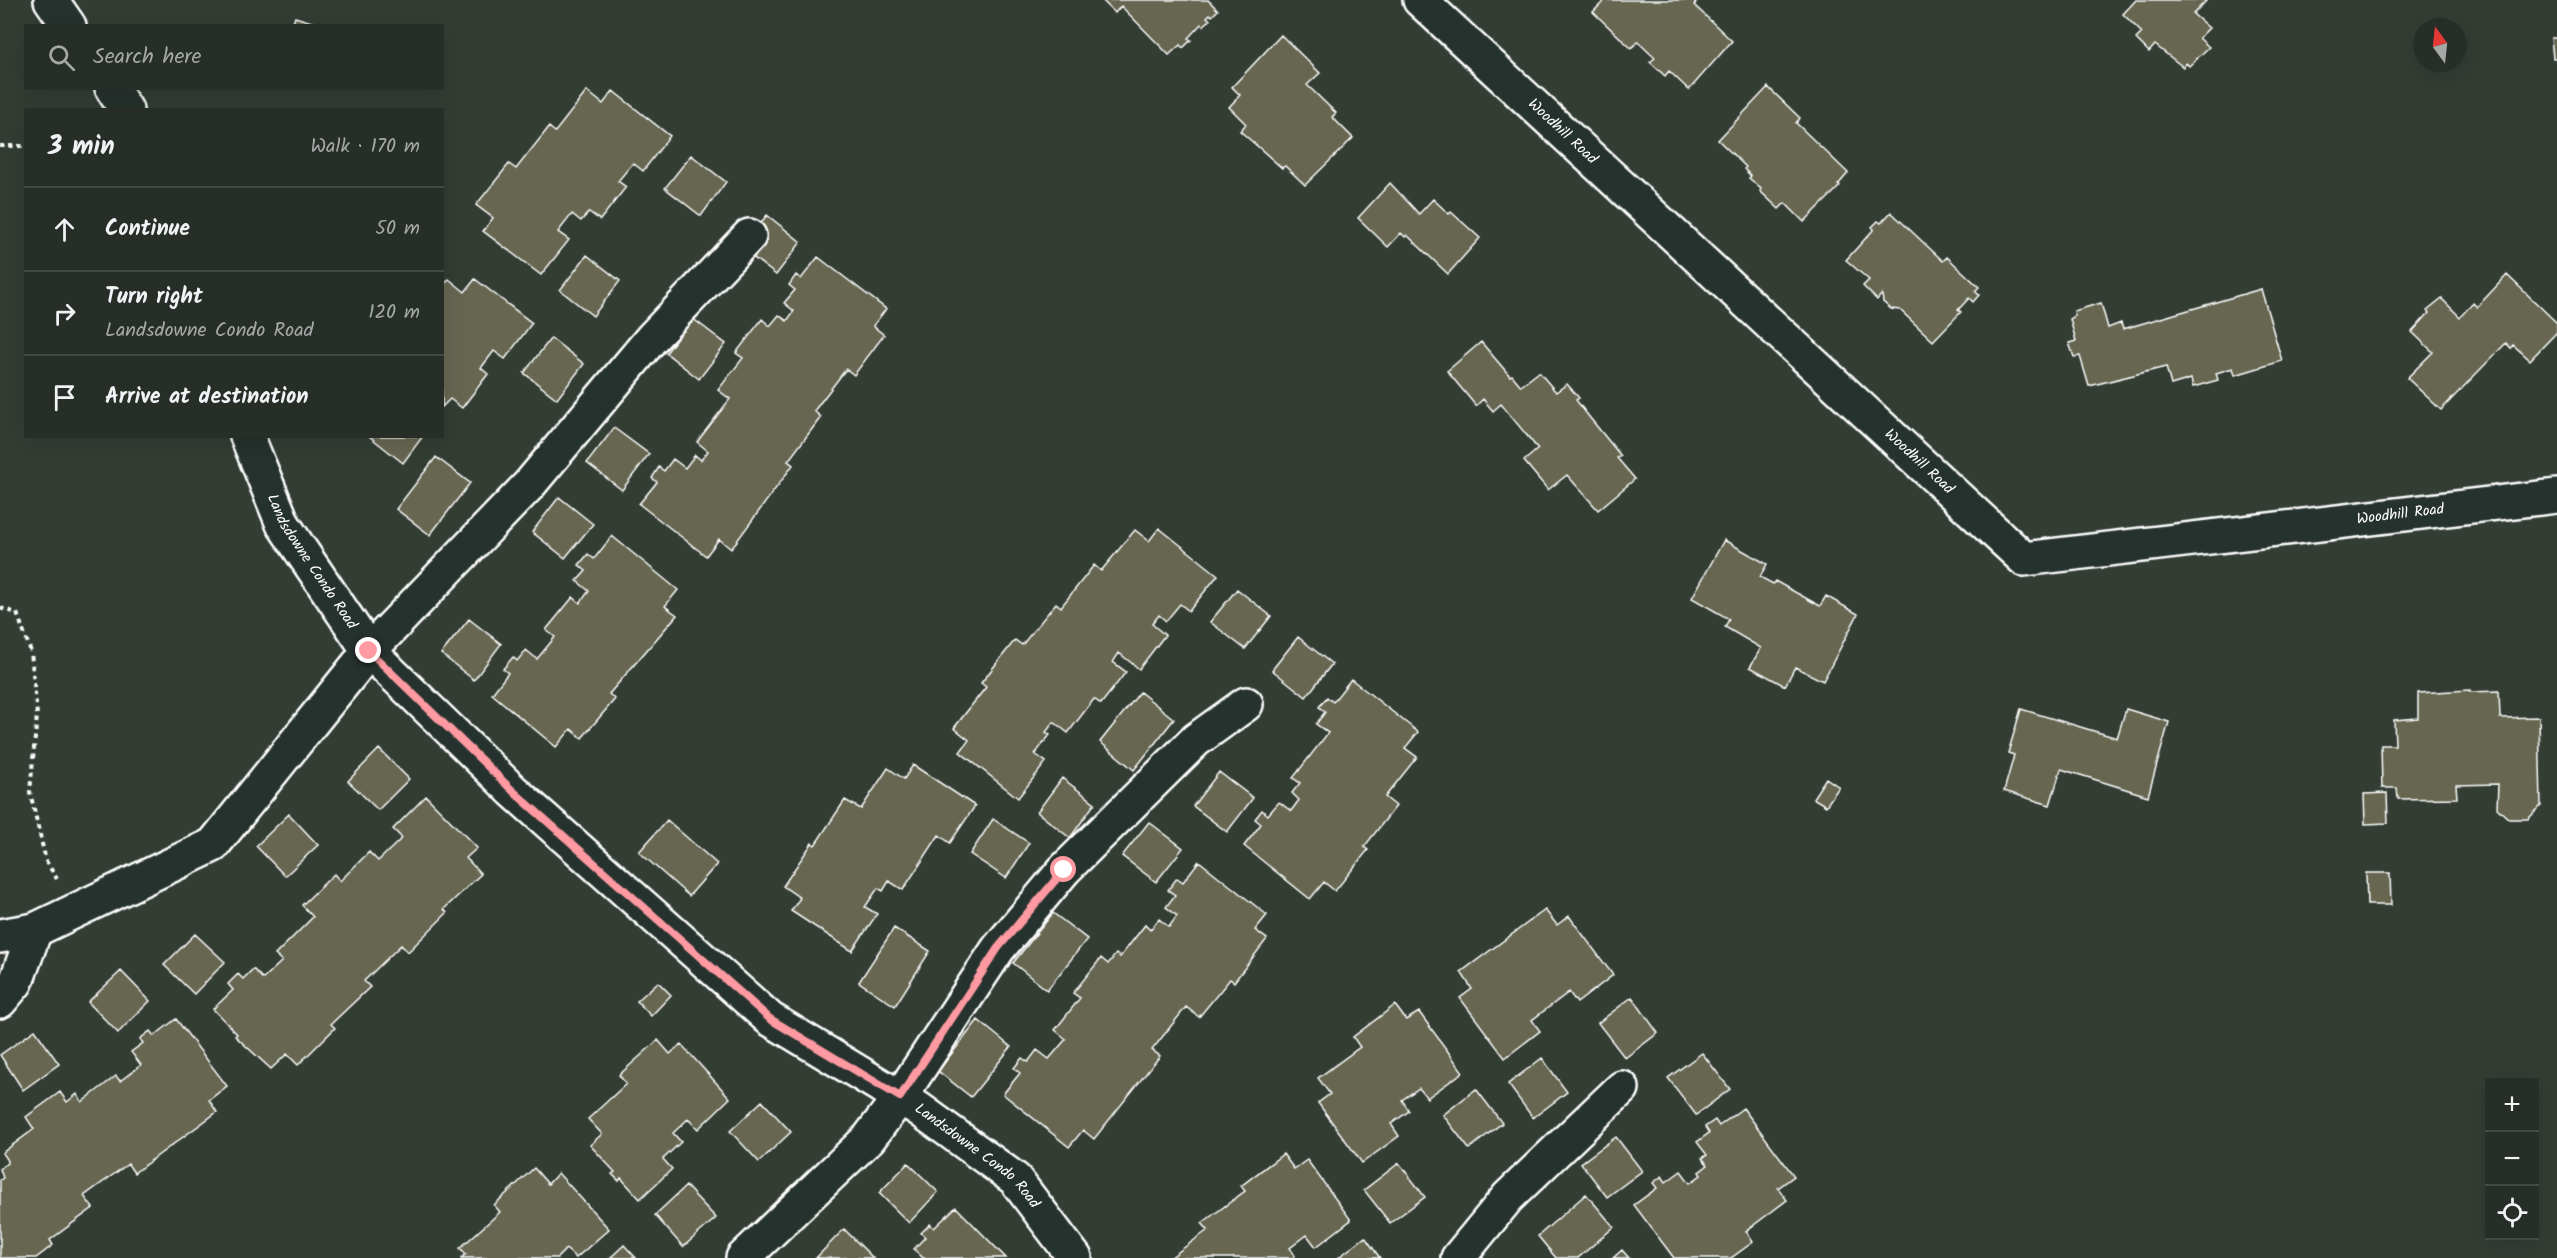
<!DOCTYPE html>
<meta charset="utf-8">
<style>
:root{--surface:#262e27;--page:#323a33;--text:#f1f3f6;--muted:#a4a8a7;--line:#424a44}
body{margin:0;font-family:Kalam,sans-serif;background:var(--page);color:var(--text)}
.controls{position:absolute;right:18px;bottom:18px;display:grid;overflow:hidden;border-radius:0px;box-shadow:0 6px 24px #0002}
.controls button{width:54px;height:54px;display:grid;place-items:center;padding:0;border:0;border-bottom:2px solid var(--line);background:var(--surface);color:var(--text);font:30px sans-serif}
.compass{position:absolute;left:2413px;top:18px;width:54px;height:54px;border-radius:50%;background:var(--surface);box-shadow:0 6px 24px #0002;rotate:345deg}
.stop{position:absolute;width:18px;height:18px;margin:-14px;border:4px solid #ff9aa2;border-radius:50%;background:#fff}
.stop.end{background:#ff9aa2;border-color:#fff;box-shadow:0 2px 6px #0008}
.list{margin:0;padding:0;list-style:none}
h2{display:flex;justify-content:space-between;align-items:center;height:78px;margin:0;padding:0 24px;font-size:26px}
h2 small{font-size:20px;font-weight:400;color:var(--muted)}
.list li{display:grid;grid-template-columns:39px 1fr auto;gap:18px;align-items:center;box-sizing:border-box;height:84px;padding:0 24px;border-top:2px solid var(--line)}
.list b{display:block;font-size:22px;white-space:nowrap}
.list p{margin:0;font-size:20px;white-space:nowrap;color:var(--muted)}
.list em{font-size:20px;font-style:normal;color:var(--muted)}
.icon{flex:none;width:33px;height:33px;fill:none;stroke:currentColor;stroke-width:2;stroke-linecap:round;stroke-linejoin:round}
.map{position:relative;flex:none;width:2557px;height:1258px;overflow:hidden}
.search{position:absolute;background:var(--surface);box-shadow:0 6px 24px #0002;left:24px;top:24px;width:420px;height:66px;display:flex;align-items:center;gap:15px;box-sizing:border-box;padding:0 21px;border-radius:0px;color:var(--muted);font-size:22px}
.panel{position:absolute;background:var(--surface);box-shadow:0 6px 24px #0002;left:24px;top:108px;width:420px;height:330px;border-radius:0px}
.map>svg:first-child{display:block}
</style>
<div class="map">
<svg width="2557" height="1258" viewBox="0 0 2557 1258">
<rect width="100%" height="100%" fill="#333d34"/>
<filter id="ink" filterUnits="userSpaceOnUse"><feTurbulence type="fractalNoise" baseFrequency=".0167" numOctaves="2"/><feDisplacementMap in="SourceGraphic" scale="12" xChannelSelector="R" yChannelSelector="G"/><feConvolveMatrix kernelMatrix="1 2 1 2 8 2 1 2 1" color-interpolation-filters="sRGB"/></filter>
<g filter="url(#ink)">
<path fill="#666651" stroke="#fff" stroke-width="1.5" d="M1102 0H1208L1218 10 1212 16 1210 14 1207 17 1210 20 1203 26 1201 24 1188 38 1191 40 1183 48 1180 45 1169 55 1121 6 1115 13Z
M1605 0H1698L1694 5 1732 41 1689 90 1669 71 1665 76 1650 62 1655 58 1638 42 1631 48 1593 12Z
M2136 0H2207L2193 14 2209 28 2199 38 2209 47 2189 66 2186 63 2183 67 2155 45 2149 52 2136 39 2142 33 2123 14Z
M295 17 325 26H292Z
M1281 35 1320 73 1307 85 1336 113 1332 117 1353 138 1305 185 1285 166 1282 168 1240 131 1246 124 1229 107 1240 95 1232 87Z
M2551 38H2557V58H2553Z
M1768 87 1800 118 1796 123 1848 173 1838 185 1840 186 1804 222 1785 203 1779 209 1760 191 1761 189 1749 178 1751 176 1744 169 1746 167 1718 140Z
M587 91 603 104 613 91 670 136 643 171 633 163 618 181 626 187 600 220 589 212 581 221 572 214 558 232 569 240 541 275 483 231 493 218 476 205 509 164 516 169 549 127 555 132Z
M691 155 726 182 701 216 665 188Z
M1390 183 1419 214 1433 199 1449 214 1451 212 1480 238 1448 274 1407 235 1405 237 1401 233 1388 247 1358 218Z
M1891 212 1943 261 1947 257 1979 287 1975 291 1979 295 1973 302 1969 298 1958 310 1961 312 1933 341 1900 310 1891 309 1883 302 1882 294 1877 300 1863 286 1869 280 1846 260 1874 229 1872 227 1878 221 1881 223Z
M767 215 801 242 776 275 741 248Z
M587 255 620 281 593 316 560 290Z
M818 257 886 309 873 326 884 335 854 375 846 369 814 411 821 417 788 461 793 465 731 549 719 539 706 556 639 504 657 482 652 478 659 467 664 471 673 459 685 468 695 455 701 460 708 451 697 442 730 399 718 390 743 358 736 353 762 319 770 326 779 315 787 321 794 311 784 303 795 290 789 285 796 275 801 279Z
M2507 275 2557 323V332L2530 360 2513 345 2511 348 2506 343 2441 410 2407 378 2433 352 2412 332 2429 313 2427 311 2442 299 2460 317 2473 303 2477 307Z
M449 279 465 292 475 279 532 323 505 359 494 351 481 368 488 374 462 408 450 399 442 407V287Z
M2261 289 2282 361 2235 375 2233 368 2216 373 2218 380 2193 387 2191 379 2171 385 2166 367 2089 386 2080 356 2074 357 2069 343 2076 341 2070 319 2075 316 2074 311 2101 303 2108 328 2121 323 2123 329Z
M692 318 726 344 699 379 666 353Z
M551 338 584 364 557 399 524 373Z
M1481 342 1510 376 1512 375 1521 386 1539 372 1556 392 1567 384 1579 398 1576 400 1590 418 1621 456 1617 458 1635 479 1598 510 1567 475 1548 490 1524 461 1538 449 1501 404 1493 411 1483 399 1476 406 1447 371Z
M614 428 649 454 622 490 587 463Z
M369 436H423L403 463Z
M436 457 470 483 430 535 396 509Z
M559 497 593 524 565 558 532 532Z
M1159 528 1218 575 1189 611 1180 604 1166 621 1159 615 1152 624 1165 635 1139 669 1119 653 1113 662 1126 672 1101 704 1094 699 1068 733 1054 722 1046 732 1050 735 1035 754 1046 762 1018 798 960 752 969 740 954 728 986 687 981 683 1015 640 1022 645 1056 603 1061 607 1094 565 1101 571 1135 530 1149 541Z
M612 536 678 590 665 606 677 615 609 694 615 699 582 738 571 729 556 747 492 694 508 673 503 669 513 657 517 661 526 650 537 659 555 637 546 630 573 597 580 603 589 591 577 581 586 571 579 565 588 554 594 559Z
M1724 540 1767 564 1760 577 1773 584 1775 581 1820 606 1826 596 1858 614 1823 681 1795 667 1785 686 1750 667 1761 648 1725 627 1729 619 1692 598Z
M1237 589 1271 616 1245 649 1210 622Z
M469 619 501 644 474 680 441 654Z
M1298 637 1332 664 1306 697 1272 670Z
M1351 679 1418 732 1405 748 1417 757 1385 797 1396 806 1364 847 1368 850 1335 891 1324 882 1310 899 1244 846 1261 824 1255 819 1262 810 1268 815 1279 802 1291 811 1299 800 1292 793 1300 783 1293 778 1328 733 1316 724 1325 712 1319 707 1327 697 1333 702Z
M2470 690V692L2499 691 2500 718 2539 717 2541 806 2528 819H2509L2497 808 2498 784 2456 785 2457 798 2398 799 2397 788H2382L2381 745H2395L2394 720 2418 718V693Z
M1140 692 1174 719 1134 770 1100 742Z
M2021 709 2117 738 2126 709 2169 722 2148 796 2061 769 2050 805 2004 791 2014 755 2008 753Z
M379 749 409 779 378 810 348 781Z
M913 765 975 806 950 843 939 835 903 890 889 881 883 891 878 888 865 907 877 914 852 951 791 911 800 898 783 886 812 843 815 845 845 800 861 809 888 768 904 779Z
M1219 772 1253 798 1227 832 1193 806Z
M1062 778 1095 803 1070 838 1037 812Z
M1826 778 1839 787 1826 806 1813 798Z
M2387 793 2388 823 2365 824 2364 794Z
M426 796 477 848 466 858 481 874 444 909 447 913 408 952 401 945 364 981 370 987 331 1024 335 1028 298 1065 287 1054 271 1069 235 1036 237 1034 213 1009 233 990 228 984 238 974 243 979 253 969 263 979 282 961 275 955 313 917 302 905 334 874 340 881 369 852 378 861 402 838 393 829Z
M289 814 318 845 285 876 256 846Z
M993 819 1029 843 1006 878 970 854Z
M667 820 717 864 689 896 639 852Z
M1149 822 1183 848 1156 882 1122 856Z
M1199 861 1267 915 1255 930 1267 939 1234 982 1230 979 1199 1017 1186 1007 1152 1050 1160 1056 1094 1139 1083 1130 1069 1147 1003 1094 1020 1073 1014 1068 1022 1058 1028 1062 1037 1050 1049 1059 1066 1039 1055 1030 1080 998 1073 993 1101 958 1108 964 1116 954 1120 957 1145 925 1150 930 1159 919 1169 927 1177 916 1166 907 1175 895 1168 890 1177 878 1183 882Z
M2366 873H2390L2391 905H2367Z
M1545 910 1557 925 1569 916 1613 975 1577 1003 1569 992 1532 1020 1540 1031 1505 1058 1460 998 1472 989 1461 972Z
M1053 913 1087 939 1047 990 1013 963Z
M894 928 930 951 895 1006 859 982Z
M195 934 225 962 194 994 164 965Z
M121 971 150 1001 118 1033 88 1002Z
M658 982 671 995 651 1016 637 1001Z
M1632 997 1658 1033 1625 1058 1598 1023Z
M1395 1005 1406 1020 1419 1012 1463 1072 1427 1098 1419 1088 1402 1100 1409 1111 1391 1124 1399 1136 1362 1163 1318 1103 1330 1094 1318 1078 1360 1047 1353 1037Z
M176 1019 227 1086 209 1100 217 1112 134 1173 128 1164 84 1196 93 1208 50 1240 53 1245 36 1258H0V1180L3 1178 0 1169 8 1162 2 1153 34 1129 26 1117 60 1092 67 1102 77 1094 82 1102 116 1076 120 1081 141 1065 131 1052 143 1043 140 1039 150 1031 154 1036Z
M978 1020 1011 1047 971 1097 938 1071Z
M35 1030 59 1064 23 1090 0 1055Z
M658 1040 670 1054 681 1044 730 1098 698 1129 688 1119 673 1133 681 1142 663 1159 672 1169 640 1199 621 1178 619 1181 612 1174 615 1172 590 1145 602 1134 588 1119 626 1084 619 1075Z
M1702 1053 1730 1089 1696 1115 1668 1078Z
M1542 1058 1567 1092 1533 1118 1508 1084Z
M1476 1089 1502 1123 1469 1149 1443 1115Z
M762 1101 791 1132 759 1162 730 1131Z
M1743 1108 1794 1176 1778 1188 1787 1200 1746 1231 1753 1242 1731 1258H1674L1634 1205 1657 1188 1653 1183 1662 1176 1666 1182 1681 1171 1690 1183 1701 1175 1699 1172 1708 1165 1702 1158 1707 1155 1697 1142 1709 1133 1705 1127 1715 1120 1719 1126Z
M1616 1137 1642 1171 1607 1197 1581 1163Z
M1283 1154 1294 1169 1307 1160 1351 1220 1316 1247 1307 1235 1290 1248 1295 1256 1293 1258H1170L1208 1230 1202 1223 1245 1191 1241 1186Z
M908 1163 938 1192 909 1223 879 1193Z
M1399 1163 1425 1197 1390 1223 1364 1190Z
M534 1168 548 1184 558 1173 609 1229 576 1258 566 1249 557 1258H461L466 1254 460 1248 500 1212 494 1205Z
M686 1186 716 1218 683 1247 655 1215Z
M1586 1194 1614 1227 1578 1258H1556L1538 1236Z
M956 1207 1006 1258H923L914 1249 925 1237 921 1233 930 1224 934 1228Z
M844 1229 873 1258H816Z
M1365 1237 1380 1258H1338Z
M624 1245 636 1258H610Z
M1622 1250 1629 1258H1613Z"/>
<g fill="none" stroke-linecap="round" stroke-linejoin="round">
<defs>
<g id="minor">
<path d="M51 0 69 26"/>
<path id="s1" d="M1420 0 2024 559 2557 496"/>
<path d="M112 88 126 110"/>
<path id="s2" d="M247 436 283 524 369 651 513 791 770 1019 919 1109 1015 1179 1075 1258"/>
<path d="M0 936 35 930 213 845 369 651 529 485 652 338 749 236"/>
<path d="M0 1001 16 982 35 930"/>
<path d="M743 1258 869 1138 900 1097 998 949 1064 870 1196 740 1246 704"/>
<path d="M1458 1258 1508 1197 1622 1088"/>
</g>
</defs>
<use href="#minor" stroke="#fff" stroke-width="38"/>
<path stroke="#fff" stroke-width="4" stroke-dasharray="4.5 4.5" stroke-linecap="butt" d="M0 146H26
M0 608 17 613 31 652 37 715 30 792 46 861 57 879"/>
<use href="#minor" stroke="#26332d" stroke-width="33"/>
</g>
</g>
<g fill="none" stroke-linecap="round" stroke-linejoin="round" filter="url(#ink)">
<path stroke="#ff9aa2" stroke-width="8" d="M369 651 513 791 770 1019 900 1097 998 948 1064 870"/>
</g>
<g text-anchor="middle" dominant-baseline="central" stroke-width="5" stroke-linejoin="round" paint-order="stroke">
<g font-size="15" fill="#fff" stroke="#26332d">
<text stroke="none"><textPath href="#s1" startOffset="194">Woodhill Road</textPath></text>
<text stroke="none"><textPath href="#s1" startOffset="680">Woodhill Road</textPath></text>
<text stroke="none"><textPath href="#s1" startOffset="1202">Woodhill Road</textPath></text>
<text stroke="none"><textPath href="#s2" startOffset="142">Landsdowne Condo Road</textPath></text>
<text stroke="none"><textPath href="#s2" startOffset="1042">Landsdowne Condo Road</textPath></text>
</g>
</g>
</svg>
<div class="controls">
<button>+</button>
<button>−</button>
<button><svg class="icon" aria-label="locate" viewBox="0 0 24 24"><circle cx="12" cy="12" r="6"/><path d="M12 2v4M12 18v4M2 12h4M18 12h4"/></svg></button>
</div>
<svg class="compass" viewBox="-18 -18 36 36"><path d="M0-13l5 13h-10z" fill="#e53935"/><path d="M0 13l5-13h-10z" fill="#a4a8a7"/></svg>
<div class="stop" style="left:1064px;top:870px"></div>
<div class="stop end" style="left:369px;top:651px"></div>
<div class="search"><svg class="icon" aria-label="search" viewBox="0 0 24 24"><circle cx="10" cy="10" r="6"/><path d="M15 15l6 6"/></svg>Search here</div>
<section class="panel">
<h2>3 min<small>Walk · 170 m</small></h2>
<ul class="list">
<li><svg class="icon" aria-label="ahead" viewBox="0 0 24 24"><path d="M12 20V5M6 11l6-6 6 6"/></svg><div><b>Continue</b></div><em>50 m</em></li>
<li><svg class="icon" aria-label="right" viewBox="0 0 24 24"><path d="M7 20v-9h11M14 6l5 5-5 5"/></svg><div><b>Turn right</b><p>Landsdowne Condo Road</p></div><em>120 m</em></li>
<li><svg class="icon" aria-label="arrive" viewBox="0 0 24 24"><path d="M6 21V4h12l-3 4 3 4H6"/></svg><div><b>Arrive at destination</b></div></li>
</ul>
</section>
</div>
